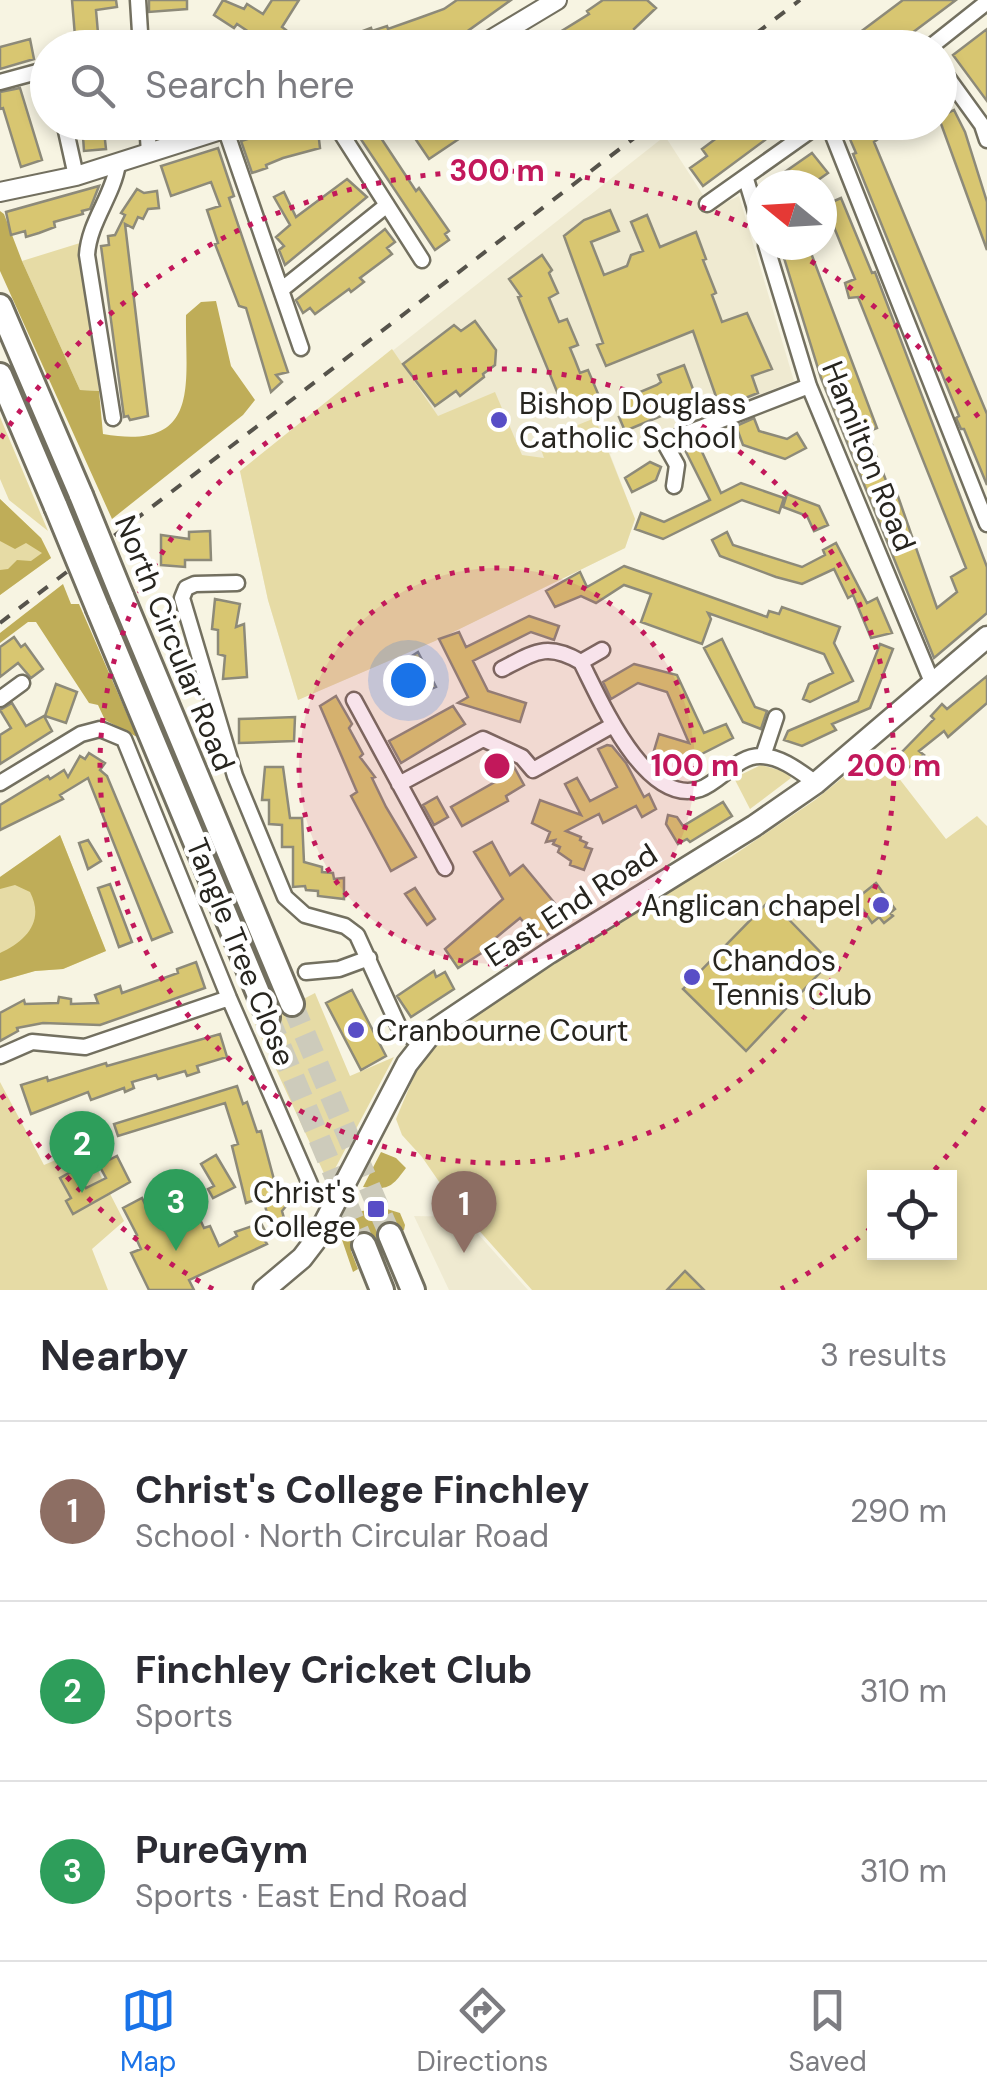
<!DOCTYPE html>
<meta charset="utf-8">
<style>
:root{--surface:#fff;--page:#f2f2f3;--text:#2b2b33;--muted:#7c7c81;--line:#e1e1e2;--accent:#1a73e8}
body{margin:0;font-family:"DM Sans",sans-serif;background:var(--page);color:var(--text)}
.controls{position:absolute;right:30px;bottom:30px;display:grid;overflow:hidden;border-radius:0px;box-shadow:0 5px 15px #0003}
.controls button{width:90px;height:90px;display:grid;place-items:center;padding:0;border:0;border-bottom:2px solid var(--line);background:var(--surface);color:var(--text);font:50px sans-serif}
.compass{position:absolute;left:747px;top:170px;width:90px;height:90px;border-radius:50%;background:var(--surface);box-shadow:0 5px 15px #0003;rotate:288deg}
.you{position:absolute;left:408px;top:680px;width:35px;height:35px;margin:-25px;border:8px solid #fff;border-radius:50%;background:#1a73e8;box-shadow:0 0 0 15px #1a73e833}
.badge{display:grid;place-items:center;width:65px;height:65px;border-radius:50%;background:var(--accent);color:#fff;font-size:32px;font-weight:700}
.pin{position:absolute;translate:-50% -82px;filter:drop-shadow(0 2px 5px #0008)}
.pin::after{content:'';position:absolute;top:52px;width:35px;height:30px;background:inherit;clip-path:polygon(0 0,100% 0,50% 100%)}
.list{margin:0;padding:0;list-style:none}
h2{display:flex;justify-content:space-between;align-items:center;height:130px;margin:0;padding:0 40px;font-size:42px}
h2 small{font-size:32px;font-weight:400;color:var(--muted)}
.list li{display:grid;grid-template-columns:65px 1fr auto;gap:30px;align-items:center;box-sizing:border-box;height:180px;padding:0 40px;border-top:2px solid var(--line)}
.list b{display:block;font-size:38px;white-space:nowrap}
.list p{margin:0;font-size:32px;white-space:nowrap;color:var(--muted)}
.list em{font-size:32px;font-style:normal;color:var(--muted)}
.icon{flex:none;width:55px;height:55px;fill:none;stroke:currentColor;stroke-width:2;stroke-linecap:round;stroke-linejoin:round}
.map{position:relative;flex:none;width:987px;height:1290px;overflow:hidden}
.search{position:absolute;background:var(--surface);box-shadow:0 5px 15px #0003;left:30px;right:30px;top:30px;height:110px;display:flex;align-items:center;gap:25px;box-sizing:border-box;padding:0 35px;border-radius:55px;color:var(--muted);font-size:38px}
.sheet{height:670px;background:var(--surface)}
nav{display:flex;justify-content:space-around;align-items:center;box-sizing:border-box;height:140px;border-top:2px solid var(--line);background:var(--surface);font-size:28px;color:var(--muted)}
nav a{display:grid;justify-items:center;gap:5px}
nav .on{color:var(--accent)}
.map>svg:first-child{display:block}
</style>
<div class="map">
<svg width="987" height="1290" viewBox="0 0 987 1290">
<rect width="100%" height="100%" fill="#f7f4e2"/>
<path fill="#efead1" d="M665 136 712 209 739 196 794 381 610 454 635 519 625 548 435 641 298 700 268 600 240 471Z
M414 1216 463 1217 528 1290H449Z"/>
<path fill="#e6dba5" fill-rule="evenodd" d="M80 243 99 391 80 390 22 261Z
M392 349 438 416 495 392 522 455 544 458 538 441 595 418 635 519 625 548 435 641 298 700 268 600 240 471Z
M0 417 48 531 9 500 0 479Z
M0 499 41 538 51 558 0 595Z
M877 750 946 839 977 816 987 826V1290H532L451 1199 422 1157 402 1135 396 1119 417 1069 441 1040 551 964 692 877 731 857 815 800ZM874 1178H950V1252H874Z
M761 765 786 772 791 778 750 809 734 778Z
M60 835 106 951 63 969 35 971 0 981V877Z
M315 993 350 1076 394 1057 328 1182 255 1024Z
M0 1082 44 1165 86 1147 124 1221 92 1249 108 1290H0Z"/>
<path fill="#bfad58" d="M0 211 4 214 22 261 80 390 99 391 103 434C202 451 185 384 186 315L201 302 216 301 231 366 255 400 243 415 112 519 0 271Z
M0 499 41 538 51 558 0 595V570L8 569 17 560 31 561 42 553 26 543 15 549 0 541Z
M63 584 71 604H79L137 737 105 720 98 705 89 703 36 622H28L0 643V633Z
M60 835 106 951 63 969 35 971 0 981V953C26 941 45 921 30 892L15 885 0 889V877Z
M381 1152 396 1158 406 1168C391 1188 389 1190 363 1187Z
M387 1209 400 1213 405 1225 404 1230 351 1251 358 1269 353 1272 340 1234 344 1221 361 1211Z"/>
<path fill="#d8c671" stroke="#8d8a79" stroke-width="2.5" d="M72 0H116L117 7 96 10 98 33H90L91 48H76Z
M149 0H187V9L149 12Z
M223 0 244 9 247 4 263 14 272 0H299L282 27 286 30 279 41 269 34 264 42 237 24 234 28 214 15Z
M457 0H511L462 35 418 48H318L371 28 372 31 387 26 388 29 419 18 444 9Z
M603 0H647L656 8 634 29 647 48H631L624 38 609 48H534L589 14 587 11Z
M903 0H956L892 48H839Z
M987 29V101L953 55Z
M30 39 34 59 0 69V47Z
M20 88 42 160 21 167 3 108 0 109V92Z
M954 110 965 132 987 202V250L940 121V117Z
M82 122H103L106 149 84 151Z
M304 122H317L320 148 283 158 266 165 267 168 252 173 241 141Z
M398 122 377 132 416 191 419 188 449 231 445 234 449 240 435 250 350 123Z
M416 122H484L429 159 408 128Z
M738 122H747L752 129 755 126 765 140 703 186 690 168 707 156 702 149Z
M857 122H901L874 142 987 414V485L964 429H961L956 418 959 416 853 154 856 153 846 130Z
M218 148 234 196 229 198 288 372 276 375 282 382 271 392 246 308 239 306 215 244 218 243 207 210 220 206 211 182 171 196 161 166Z
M812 153 828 173 811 185H766Z
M347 179 367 197 285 265 279 250 284 246 276 237 290 225 274 197 284 192 296 217Z
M99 186 90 209 82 211 83 214 54 222 55 227 39 233 26 237 25 231 11 235 6 212Z
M137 189 144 193 157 191 159 208 148 209 143 219 138 217 133 228 125 224 148 416 130 420 128 416 124 417 101 246 109 245 108 236 115 235 125 215 121 213Z
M841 198 872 273 875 272 987 567V613L934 658 821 378 780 245H808L877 428 867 432 887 483 893 482 937 608 957 592 951 577 966 568 858 297 849 298 845 283 855 279 825 205Z
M610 210 619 231 591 242 604 275 627 266 631 255 643 251 631 222 647 215 660 247 696 232 706 259 703 260 716 293 712 295 722 322 747 313 772 369 752 376 758 393 720 408 693 331 606 366 597 345 603 343 564 236 584 220Z
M385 229 395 242 387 248 392 254 360 278 364 282 351 292 349 289 315 314 310 308 303 313 296 300Z
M542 255 552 270 549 273 558 293 549 298 559 322 567 319 578 345 570 348 575 360 580 373 588 370 599 396 565 411 518 297 521 296 509 279Z
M475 321 496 350 495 365 483 374 484 377 460 396 456 391 435 406 403 364 454 325 461 331Z
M684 365 700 408 676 419 673 412 668 413 625 431 619 417 627 414 621 400 657 385 661 382 658 375Z
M754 418 759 431 787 439 797 433 806 448 785 459 743 445 736 426Z
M697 441 721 493 741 483 784 498 779 513 742 500 663 539 635 529 641 513 664 522 710 500 683 446Z
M650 462 661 467 656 480 632 492 625 478Z
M787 494 819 506 828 525 814 531 807 516 783 507Z
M210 531 211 560H185V567L161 565V535L189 539V532Z
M727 532 733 545 802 567 825 555 823 550 836 543 867 603 877 598 892 633 871 638 853 595 848 598 834 569 802 584 776 577 720 556 712 540Z
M624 566 767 617 769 611 779 614 782 607 840 627 834 643 853 681 810 702 803 699 809 684 833 673 824 654 708 613 711 619 702 644 641 622 651 594 624 585 596 603 581 596 555 607 546 591 580 572 587 587Z
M215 599 240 604 236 627 244 624 247 677 223 679 225 656 218 654V630L212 629Z
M529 616 559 626 554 640 531 632 473 661 488 691 526 703 520 722 458 703 468 697 439 639 459 632 466 647Z
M14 637 21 647 25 644 43 669 31 678 18 663 0 677V647Z
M722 639 755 707 767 711 761 729 743 722 704 648Z
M880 644 893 649 870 708 832 724 836 730 802 746 784 740 788 731 858 701Z
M418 652 436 687 406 700 390 670Z
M634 664 677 675 704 733 726 724 733 738 682 764 653 754 659 734 689 743 667 692 638 683 611 699 603 682Z
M987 676V703L948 737 944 731 919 751 924 755 908 768 898 756 934 719 931 716 942 704 947 709Z
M56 684 77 692 66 723 45 716Z
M336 696 352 724 349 728 363 754 360 757 375 777 372 778 386 807 416 857 391 871 351 796 357 792 320 706Z
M12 703 26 726 44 716 52 731 0 764V735L11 728 0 710Z
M453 706 465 724 401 763 389 741Z
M295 717 294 741 239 743V719Z
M607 745 612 746 626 763 644 797 649 794 656 809 642 817 636 806 603 823 599 814 566 831 581 837 580 840 587 843 585 847 592 849 584 870 570 865 571 861 558 852 560 847 553 844 555 840 546 842 550 832 532 823 540 800 581 815 565 784 577 778 590 801 617 787 598 749Z
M89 753 105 763 100 770 107 776 172 932 152 940 88 778 60 795 63 799 0 830V805L48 776 50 779 64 770 68 777 80 756 85 759Z
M513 765 524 785 506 796 508 801 462 826 451 807 500 779 497 774Z
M265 767H283L290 818H302L304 862 322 867V872L333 873 334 879 344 878V899L318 896V891L306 890 305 886 293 887V847H282V825L269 824V800H262Z
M437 797 448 817 434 825 423 805Z
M723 802 732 816 690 842 687 839 678 844 666 824 668 815 677 817 683 826Z
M88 840 101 861 88 869 79 843Z
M492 842 510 875 523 865 567 918 540 941 520 918 486 946 488 949 458 968 445 949 503 899 474 852Z
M876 883 895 909 890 913 893 916 884 923 879 917 872 923 856 899Z
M110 884 132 942 119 947 98 888Z
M415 888 435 919 427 925 405 894Z
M770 900 830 962 746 1051 683 989Z
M196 962 205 988 100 1025 43 1023 17 1028 18 1031 0 1041V1013L24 1000 25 1004 58 1003 59 997 71 999V1004L98 1003 95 995 120 986 122 993 178 973 177 969Z
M434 971 436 977 445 972 454 989 411 1017 397 996Z
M352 990 386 1056 361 1070 326 1003Z
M220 1034 227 1057 197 1066 199 1072 187 1076 185 1071 158 1079 156 1075 132 1082 134 1088 125 1092 124 1088 91 1100 88 1092 31 1114 21 1085 47 1077 48 1081 106 1063 107 1066Z
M237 1086 243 1104 247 1102 257 1132 261 1131 276 1187 281 1186 287 1205 282 1211 284 1218 269 1222 263 1197 246 1203 232 1146 238 1144 225 1103 118 1136 114 1124Z
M216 1155 235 1187 213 1198 208 1189 214 1186 201 1164Z
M117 1156 130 1182 73 1214 66 1201 71 1198 60 1178 76 1169 86 1188 106 1178 99 1165Z
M142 1198 153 1220 192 1202 204 1228 210 1226 219 1246 237 1236 235 1232 261 1223 269 1239 265 1241 267 1244 189 1280 194 1290H149L131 1253 141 1249 135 1236 137 1235 123 1208Z
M685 1271 704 1290H667Z"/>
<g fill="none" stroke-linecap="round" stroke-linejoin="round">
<path stroke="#cdcbbb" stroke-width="22" stroke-dasharray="22 11" stroke-linecap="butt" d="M292 1004 390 1235
M268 1017 364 1245"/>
<defs>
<path id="minor" d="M138 0 141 48
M929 48 987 2
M940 67 982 125 987 140
M0 82 48 69
M64 122 76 176
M147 122 149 153
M334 122 422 260
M225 128 301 348
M746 179 762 232
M707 204 817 126 825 125 830 128 987 524
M766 245 809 386 932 682
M281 290 387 205
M113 418 87 255C89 222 113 196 118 164
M674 486 677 465 664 442 809 386
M237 583 195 584 186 588 182 598 235 776 285 897 305 915 345 926 357 935 399 1027 420 1044
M581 662C600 699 645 807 700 789 720 782 738 755 761 756 782 757 799 771 816 783
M581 662 602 650
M502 669C535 652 547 642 581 662
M0 699 22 683
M354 700 445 868
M763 756 776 717
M0 783 81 734 100 729 124 739 229 998 310 1184
M399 784 483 739 522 757 533 770 613 725
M306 972 339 969 369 958
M0 1056 32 1042 85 1047 229 998"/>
<path id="tertiary" d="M477 48 557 0
M0 192 76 176 246 122"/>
<path id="primary" d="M264 1290 302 1258 315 1241 407 1064 433 1031 549 953 754 826 816 783 987 637"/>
<path id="trunk" d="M0 306 81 495
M0 375 56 507
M122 596 292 1004
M98 609 268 1017
M390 1235 413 1290
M364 1245 382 1290"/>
</defs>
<use href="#minor" stroke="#737060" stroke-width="19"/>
<use href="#tertiary" stroke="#737060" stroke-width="22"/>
<use href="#primary" stroke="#737060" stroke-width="25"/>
<use href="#trunk" stroke="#737060" stroke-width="28"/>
<use href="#minor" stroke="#fff" stroke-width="14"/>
<use href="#tertiary" stroke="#fff" stroke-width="18"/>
<use href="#primary" stroke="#fff" stroke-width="20"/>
<use href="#trunk" stroke="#fff" stroke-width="22"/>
<path stroke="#56534b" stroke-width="4" stroke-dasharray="12 12" stroke-linecap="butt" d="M737 48 800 0
M0 623 655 122"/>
<defs>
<path id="trunk-bridge" d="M81 495 122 596
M56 507 98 609"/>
</defs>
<use href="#trunk-bridge" stroke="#737060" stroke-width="28" stroke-linecap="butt"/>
<use href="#trunk-bridge" stroke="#fff" stroke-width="22"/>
</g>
<circle cx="497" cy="766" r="198" fill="#c2185b" fill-opacity=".12"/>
<g fill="none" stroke="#c2185b" stroke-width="5" stroke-dasharray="5 10">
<circle cx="497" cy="766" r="198"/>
<circle cx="497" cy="766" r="397"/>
<path d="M984 1107A595 595 0 0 1 929 1176M871 1228A595 595 0 0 1 781 1289M213 1289A595 595 0 0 1 1 1094M1 438A595 595 0 0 1 758 231M785 246A595 595 0 0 1 984 425"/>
</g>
<g fill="#584ec6" stroke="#fff" stroke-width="4">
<circle cx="499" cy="420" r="10"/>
<circle cx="881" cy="905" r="10"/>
<circle cx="692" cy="977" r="10"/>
<circle cx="356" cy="1030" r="10"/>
<rect x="366" y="1199" width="20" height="20" rx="5"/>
</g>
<g text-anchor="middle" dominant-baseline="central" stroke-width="9" stroke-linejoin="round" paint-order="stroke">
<g font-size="30" fill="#27251f" stroke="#fff" text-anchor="start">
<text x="519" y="403">Bishop Douglass<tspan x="519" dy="34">Catholic School</tspan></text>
<text x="861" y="905" text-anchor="end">Anglican chapel</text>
<text x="712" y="960">Chandos<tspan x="712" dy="34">Tennis Club</tspan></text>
<text x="376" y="1030">Cranbourne Court</text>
<text x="356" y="1192" text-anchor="end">Christ's<tspan x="356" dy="34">College</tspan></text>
</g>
<g font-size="30" fill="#27251f" stroke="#fff">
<text transform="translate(869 456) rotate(68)">Hamilton Road</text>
<text transform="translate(175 643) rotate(68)">North Circular Road</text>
<text transform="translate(571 905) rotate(-33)">East End Road</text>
<text transform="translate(241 952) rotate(68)">Tangle Tree Close</text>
</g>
</g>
<circle cx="497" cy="766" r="15" fill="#c2185b" stroke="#fff" stroke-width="5"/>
<g font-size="30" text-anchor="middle" font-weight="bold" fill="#c2185b" stroke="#fff" stroke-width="9" stroke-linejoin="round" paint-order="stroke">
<text x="497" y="181">300 m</text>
<text x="695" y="776">100 m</text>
<text x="894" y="776">200 m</text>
</g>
</svg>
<div class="controls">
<button><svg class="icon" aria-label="locate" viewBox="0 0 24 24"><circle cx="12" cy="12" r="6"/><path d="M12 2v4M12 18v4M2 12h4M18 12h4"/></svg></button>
</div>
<svg class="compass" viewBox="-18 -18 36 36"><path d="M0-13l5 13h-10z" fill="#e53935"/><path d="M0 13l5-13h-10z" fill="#7c7c81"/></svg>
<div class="you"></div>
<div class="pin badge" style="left:464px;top:1253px;background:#8d6e63">1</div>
<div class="pin badge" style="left:82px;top:1193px;background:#2e9e5b">2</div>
<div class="pin badge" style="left:176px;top:1251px;background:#2e9e5b">3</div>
<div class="search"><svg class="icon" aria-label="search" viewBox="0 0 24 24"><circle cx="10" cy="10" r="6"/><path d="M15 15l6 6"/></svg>Search here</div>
</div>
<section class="sheet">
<h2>Nearby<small>3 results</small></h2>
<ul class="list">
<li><span class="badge" style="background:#8d6e63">1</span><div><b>Christ's College Finchley</b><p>School · North Circular Road</p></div><em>290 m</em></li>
<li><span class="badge" style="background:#2e9e5b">2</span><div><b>Finchley Cricket Club</b><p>Sports</p></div><em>310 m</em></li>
<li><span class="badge" style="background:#2e9e5b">3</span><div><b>PureGym</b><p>Sports · East End Road</p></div><em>310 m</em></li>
</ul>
</section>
<nav>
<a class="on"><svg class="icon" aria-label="map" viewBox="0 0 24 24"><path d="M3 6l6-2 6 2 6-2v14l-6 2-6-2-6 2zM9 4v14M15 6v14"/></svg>Map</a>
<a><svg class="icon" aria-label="directions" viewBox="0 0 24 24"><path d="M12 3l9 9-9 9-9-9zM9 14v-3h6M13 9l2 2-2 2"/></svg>Directions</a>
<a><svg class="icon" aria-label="saved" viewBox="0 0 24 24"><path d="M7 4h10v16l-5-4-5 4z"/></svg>Saved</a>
</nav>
